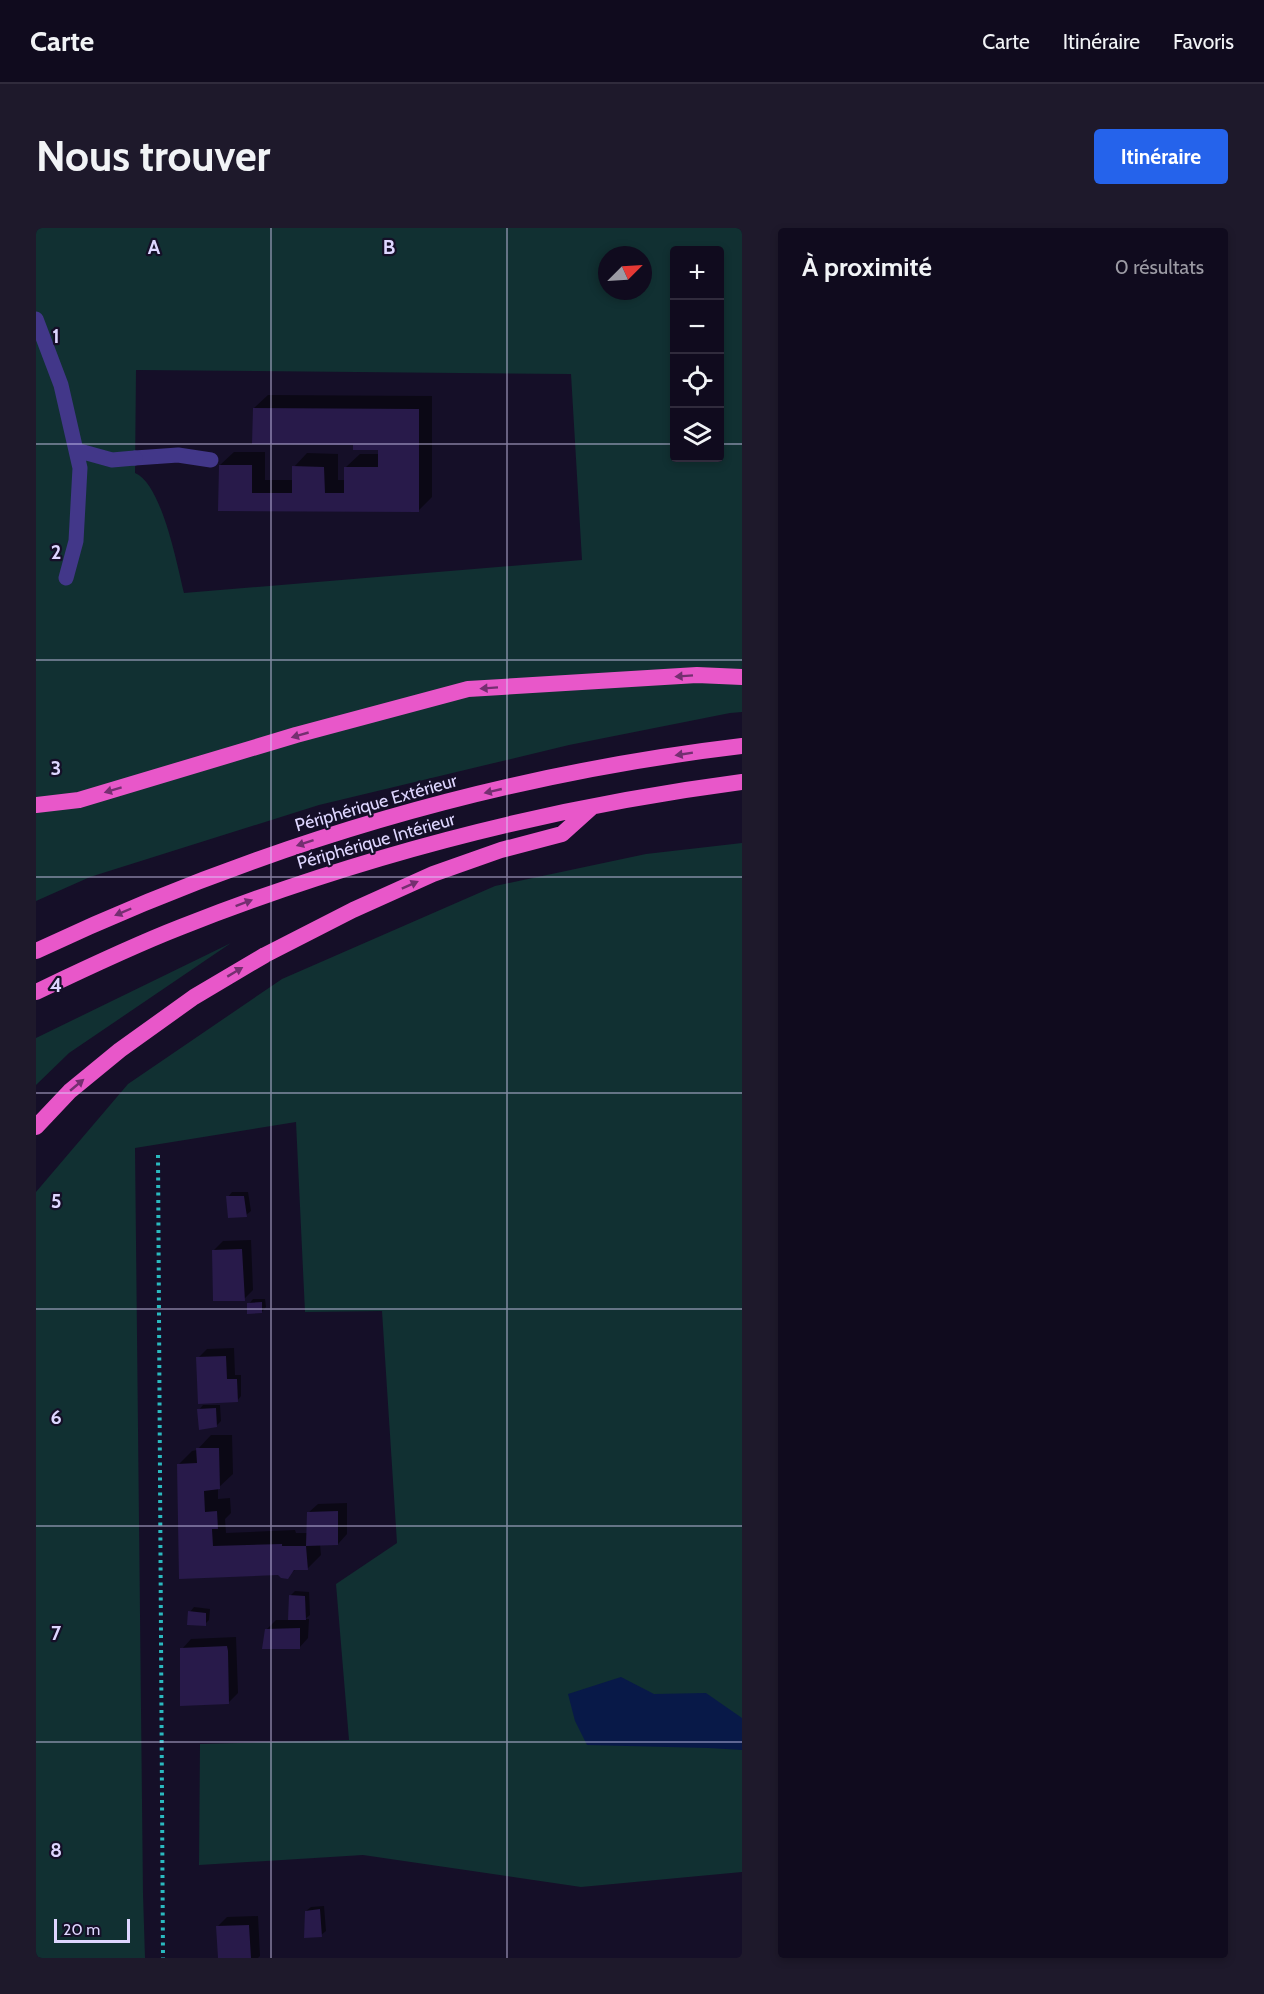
<!DOCTYPE html>
<html lang="fr">
<meta charset="utf-8">
<style>
:root{--surface:#100b1e;--page:#1e192b;--text:#f1f3f6;--muted:#9c9ba4;--line:#302b3c;--accent:#2563eb}
body{margin:0;font-family:Cabin,sans-serif;background:var(--page);color:var(--text)}
.controls{position:absolute;right:18px;top:18px;display:grid;overflow:hidden;border-radius:6px;box-shadow:0 3px 9px #0003}
.controls button{width:54px;height:54px;display:grid;place-items:center;padding:0;border:0;border-bottom:2px solid var(--line);background:var(--surface);color:var(--text);font:30px sans-serif}
.compass{position:absolute;left:562px;top:18px;width:54px;height:54px;border-radius:50%;background:var(--surface);box-shadow:0 3px 9px #0003;rotate:66deg}
.scale{position:absolute;left:18px;bottom:15px;width:76px;box-sizing:border-box;padding-left:6px;border:3px solid #ded6ff;border-top:0;font-size:16px;line-height:21px;white-space:nowrap;color:#ded6ff;-webkit-text-stroke:4px #150f28;paint-order:stroke}
.list{margin:0;padding:0;list-style:none}
h2{display:flex;justify-content:space-between;align-items:center;height:78px;margin:0;padding:0 24px;font-size:26px}
h2 small{font-size:20px;font-weight:400;color:var(--muted)}
.icon{flex:none;width:33px;height:33px;fill:none;stroke:currentColor;stroke-width:2;stroke-linecap:round;stroke-linejoin:round}
.map{position:relative;flex:none;width:706px;height:1730px;overflow:hidden;border-radius:6px}
header{display:flex;align-items:center;gap:36px;box-sizing:border-box;height:84px;padding:0 30px;background:var(--surface);border-bottom:2px solid var(--line)}
header strong{font-size:28px}
nav{display:flex;gap:33px;margin-inline-start:auto;font-size:21px}
.intro{display:flex;align-items:center;justify-content:space-between;box-sizing:border-box;height:144px;padding:0 36px}
h1{margin:0;font-size:42px}
.button{padding:15px 27px;border-radius:6px;background:var(--accent);color:#fff;font-size:21px;font-weight:700}
main{display:flex;gap:36px;padding:0 36px}
aside{flex:1;background:var(--surface);border-radius:6px;box-shadow:0 3px 9px #0003}
.map>svg:first-child{display:block}
</style>
<header>
<strong>Carte</strong>
<nav><a>Carte</a><a>Itinéraire</a><a>Favoris</a></nav>
</header>
<div class="intro"><h1>Nous trouver</h1><a class="button">Itinéraire</a></div>
<main>
<div class="map">
<svg width="706" height="1730" viewBox="0 0 706 1730">
<rect width="100%" height="100%" fill="#150f28"/>
<path fill="#113032" fill-rule="evenodd" d="M0 0H706V484L694 485 533 517 283 577 54 649 0 673ZM638 22H684V230H638ZM571 27H607V63H571ZM100 142 535 146 546 332 148 365C141 337 126 256 99 245Z
M706 615V1644L545 1659 327 1627 163 1637 164 1516 313 1512 300 1356 361 1315 346 1083 269 1084 260 894 99 920 107 1666 109 1730H0V964L92 856 246 751 459 658 610 626Z
M195 715 33 825 0 857V810Z"/>
<path fill="#081948" d="M585 1449 618 1466 670 1465 706 1490V1522L673 1520 551 1517 539 1493 532 1466Z"/>
<path fill="#0007" d="M232 167 396 168V269L382 283 184 282V237L198 224H229V252H258V239L271 225 302 226V252H310V239L324 226H344V221L319 216 218 180Z
M196 964H212L215 983 210 987 192 969Z
M215 1012 217 1062 208 1071 178 1022 187 1013Z
M217 1071H229L230 1079 226 1084 213 1076Z
M198 1120 199 1147H205V1168L201 1173 162 1130 171 1121Z
M167 1177H184L185 1193 180 1198 163 1182Z
M175 1207H196L197 1246 182 1260V1271L194 1270 195 1285 189 1291 190 1305 259 1302 260 1305H272V1285L282 1276 311 1275V1306L302 1316H284L285 1327 272 1340 260 1341 251 1349 243 1346 145 1349 143 1236 156 1223 161 1222Z
M259 1363 273 1364 274 1387 269 1391H273L272 1410 263 1420 230 1402 240 1392H253L254 1368Z
M158 1379 174 1381 173 1392 169 1396 154 1384Z
M200 1409 202 1465 192 1475 146 1421 155 1411Z
M288 1678 290 1703 285 1707 270 1683 275 1679Z
M222 1688 224 1728 222 1730H184L182 1698 191 1689Z"/>
<path fill="#281a4a" d="M217 180 383 181V284L182 283 183 237H216V265H256V238L288 239 289 265H308V239H342V222H317V217L216 216Z
M190 968H208L211 989 192 990Z
M206 1021 209 1073H177L176 1022Z
M226 1074V1085L211 1086V1075Z
M190 1128 191 1151H201L202 1174 162 1176 160 1129Z
M180 1180 181 1199 163 1202 161 1181Z
M160 1220H183L184 1261 168 1263 169 1284 181 1283 182 1301H176L177 1318 246 1316V1318H270L271 1284 302 1283V1317L270 1318 272 1342H258L252 1351 245 1350 242 1347 143 1351 141 1236 161 1235Z
M253 1367 269 1368 270 1392H252Z
M152 1383 170 1385V1398L151 1397Z
M264 1400V1421H226L229 1401Z
M191 1418 192 1423 193 1476 144 1478V1420Z
M284 1681 286 1709 268 1710 269 1683Z
M213 1697 215 1730H182L180 1698Z"/>
<g fill="none" stroke-linecap="round" stroke-linejoin="round">
<path stroke="#2ab9bf" stroke-width="4" stroke-dasharray="3 4.5" stroke-linecap="butt" d="M122 927 127 1730"/>
<path stroke="#423789" stroke-width="15" d="M99 230 142 227 175 232"/>
<path stroke="#423789" stroke-width="15" d="M0 91 25 157 44 240 40 313 30 350
M40 222 76 232 99 230"/>
<path stroke="#e857c9" stroke-width="16" d="M0 577 43 572 260 507 432 461 661 447 706 449
M0 723C223 618 461 547 706 518
M0 764C48 741 96 718 145 699 325 628 514 579 706 554
M0 899 34 863 84 822 158 769 229 727 317 682 397 646 465 622 526 606 556 579"/>
</g>
<defs><path id="oneway-solid" d="M-6-.8H1V-3.2L6.5 0L1 3.2V.8H-6Z" transform="scale(1.5)"/></defs>
<g fill="#742f70">
<use href="#oneway-solid" transform="translate(648 448) rotate(176)"/>
<use href="#oneway-solid" transform="translate(453 460) rotate(176)"/>
<use href="#oneway-solid" transform="translate(264 507) rotate(164)"/>
<use href="#oneway-solid" transform="translate(648 526) rotate(171)"/>
<use href="#oneway-solid" transform="translate(77 562) rotate(163)"/>
<use href="#oneway-solid" transform="translate(457 563) rotate(167)"/>
<use href="#oneway-solid" transform="translate(269 615) rotate(162)"/>
<use href="#oneway-solid" transform="translate(374 657) rotate(-24)"/>
<use href="#oneway-solid" transform="translate(208 675) rotate(-21)"/>
<use href="#oneway-solid" transform="translate(87 684) rotate(157)"/>
<use href="#oneway-solid" transform="translate(199 744) rotate(-31)"/>
<use href="#oneway-solid" transform="translate(41 857) rotate(-40)"/>
</g>
<path fill="none" stroke="#ded6ff" stroke-width="1.5" stroke-opacity="0.55" d="M235 0V1730M471 0V1730M0 216H638M684 216H706M0 432H706M0 649H706M0 865H706M0 1081H706M0 1298H706M0 1514H706"/>
<g text-anchor="middle" dominant-baseline="central" stroke-width="4.5" stroke-linejoin="round" paint-order="stroke">
<g font-size="18" fill="#ded6ff" stroke="#150f28">
<text transform="translate(340 575) rotate(-16)">Périphérique Extérieur</text>
<text transform="translate(340 613) rotate(-16)">Périphérique Intérieur</text>
</g>
</g>
<g font-size="20" text-anchor="middle" font-weight="bold" fill="#ded6ff" stroke="#150f28" stroke-width="4.5" stroke-linejoin="round" paint-order="stroke">
<text x="118" y="26">A</text>
<text x="353" y="26">B</text>
<text x="20" y="115">1</text>
<text x="20" y="331">2</text>
<text x="20" y="547">3</text>
<text x="20" y="764">4</text>
<text x="20" y="980">5</text>
<text x="20" y="1196">6</text>
<text x="20" y="1412">7</text>
<text x="20" y="1629">8</text>
</g>
</svg>
<div class="controls">
<button>+</button>
<button>−</button>
<button><svg class="icon" aria-label="locate" viewBox="0 0 24 24"><circle cx="12" cy="12" r="6"/><path d="M12 2v4M12 18v4M2 12h4M18 12h4"/></svg></button>
<button><svg class="icon" aria-label="layers" viewBox="0 0 24 24"><path d="M12 4l9 5-9 5-9-5zM3 14l9 5 9-5"/></svg></button>
</div>
<svg class="compass" viewBox="-18 -18 36 36"><path d="M0-13l5 13h-10z" fill="#e53935"/><path d="M0 13l5-13h-10z" fill="#9c9ba4"/></svg>
<div class="scale">20 m</div>
</div>
<aside>
<h2>À proximité<small>0 résultats</small></h2>
<ul class="list">
</ul>
</aside>
</main>
